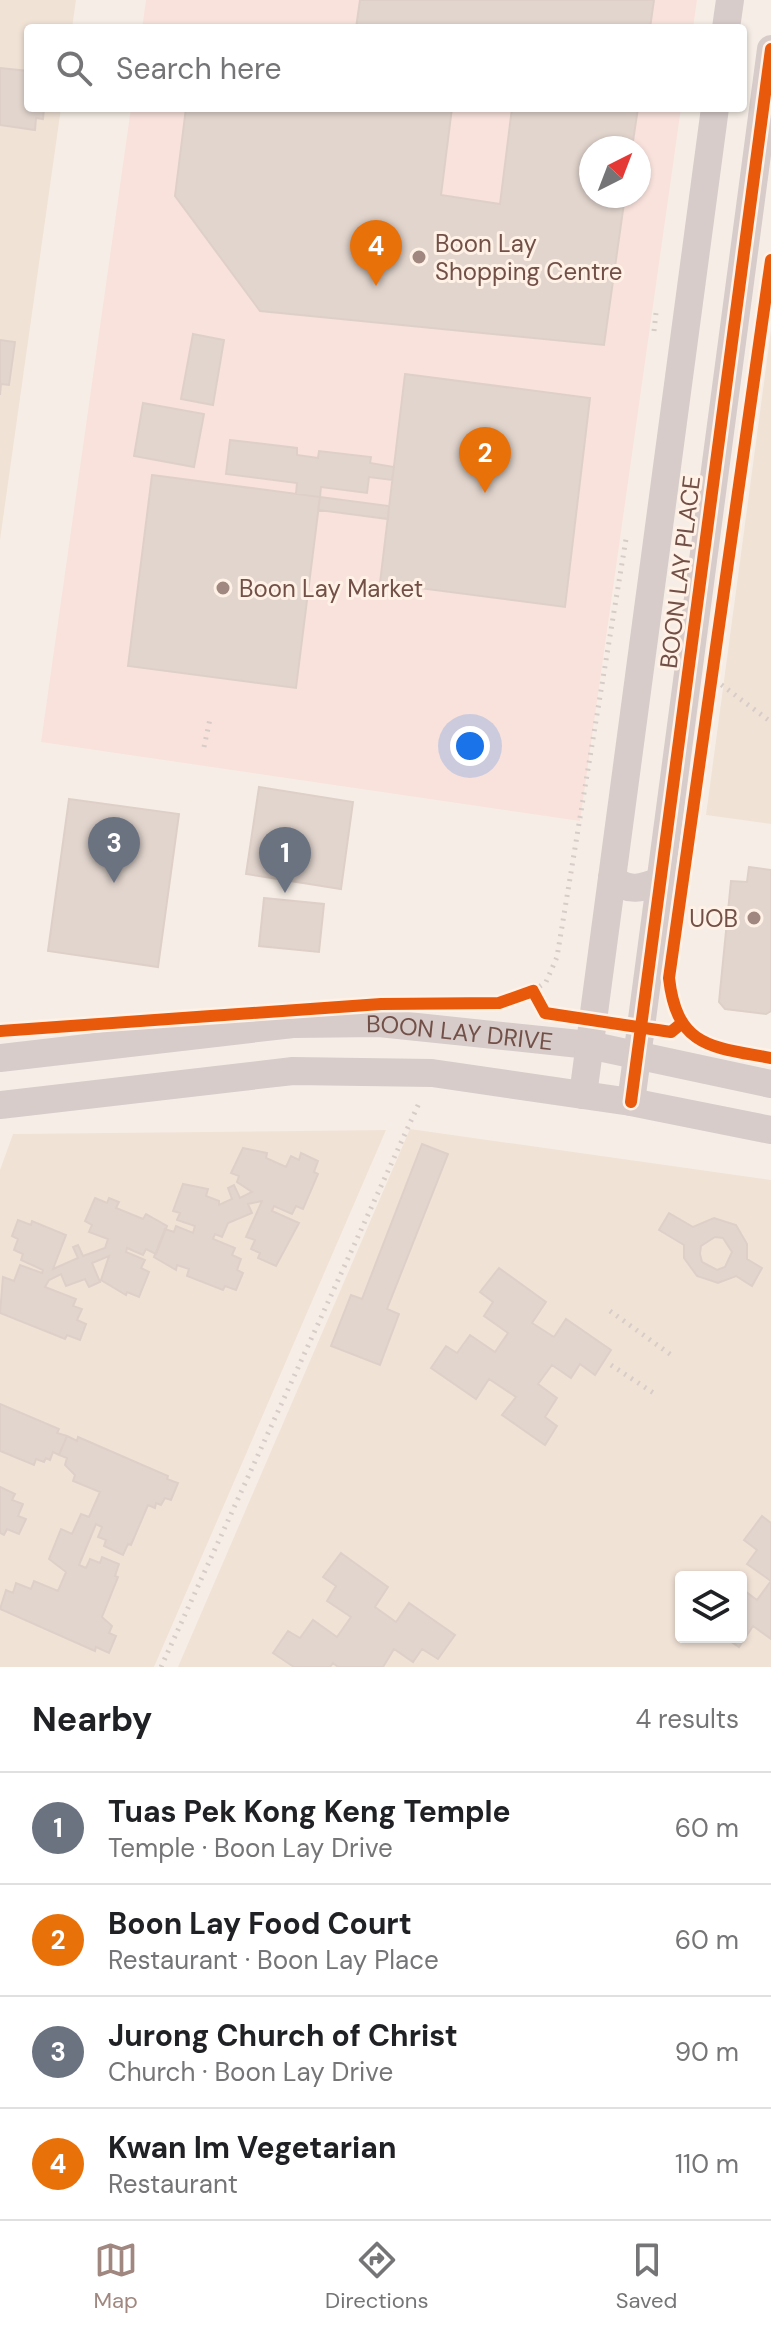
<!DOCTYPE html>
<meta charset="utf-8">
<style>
:root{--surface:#fff;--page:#f2f2f2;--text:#202124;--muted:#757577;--line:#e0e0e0;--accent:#a0877f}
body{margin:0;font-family:"DM Sans",sans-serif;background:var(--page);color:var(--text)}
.controls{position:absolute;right:24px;bottom:24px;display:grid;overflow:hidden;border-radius:8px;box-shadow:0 2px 6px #0004}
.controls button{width:72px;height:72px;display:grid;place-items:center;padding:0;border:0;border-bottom:2px solid var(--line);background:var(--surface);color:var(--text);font:40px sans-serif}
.compass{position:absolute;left:579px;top:136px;width:72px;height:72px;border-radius:50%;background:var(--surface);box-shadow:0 2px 6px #0004;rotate:42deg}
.you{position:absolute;left:470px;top:746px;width:28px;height:28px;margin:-20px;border:6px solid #fff;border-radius:50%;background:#1a73e8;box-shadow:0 0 0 12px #1a73e833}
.badge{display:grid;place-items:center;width:52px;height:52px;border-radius:50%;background:var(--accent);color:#fff;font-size:26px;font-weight:700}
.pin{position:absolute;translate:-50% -66px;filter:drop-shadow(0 2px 4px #0008)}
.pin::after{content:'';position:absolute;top:42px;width:28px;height:24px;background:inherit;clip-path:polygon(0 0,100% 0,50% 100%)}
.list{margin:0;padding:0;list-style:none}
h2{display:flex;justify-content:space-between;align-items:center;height:104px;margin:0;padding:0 32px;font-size:34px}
h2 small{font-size:26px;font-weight:400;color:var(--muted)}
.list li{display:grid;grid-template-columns:52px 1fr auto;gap:24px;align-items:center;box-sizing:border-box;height:112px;padding:0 32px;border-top:2px solid var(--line)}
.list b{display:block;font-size:30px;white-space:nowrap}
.list p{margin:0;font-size:26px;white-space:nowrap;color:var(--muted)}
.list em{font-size:26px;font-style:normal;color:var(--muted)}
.icon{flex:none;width:44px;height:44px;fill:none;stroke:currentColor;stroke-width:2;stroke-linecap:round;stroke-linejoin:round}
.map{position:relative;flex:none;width:771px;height:1667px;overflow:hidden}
.search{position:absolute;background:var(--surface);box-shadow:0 2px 6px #0004;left:24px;right:24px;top:24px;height:88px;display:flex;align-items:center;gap:20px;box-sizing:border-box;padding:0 28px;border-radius:8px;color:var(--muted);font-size:30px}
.sheet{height:552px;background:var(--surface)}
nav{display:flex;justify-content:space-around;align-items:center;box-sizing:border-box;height:112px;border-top:2px solid var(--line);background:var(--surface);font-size:22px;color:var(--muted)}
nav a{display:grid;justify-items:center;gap:4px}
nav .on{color:var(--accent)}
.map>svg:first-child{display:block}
</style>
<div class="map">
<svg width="771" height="1667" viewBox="0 0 771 1667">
<rect width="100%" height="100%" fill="#f6eee6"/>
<path fill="#f1e2d6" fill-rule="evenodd" d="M0 0H76L72 28H28V108H61L0 540Z
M771 330V824L706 815Z
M410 1129 771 1180V1667H178ZM681 1577H741V1637H681Z
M386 1130 154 1667H0V1170L13 1134Z"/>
<path fill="#f9e2dc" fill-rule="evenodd" d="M146 0H697L693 28H142Z
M131 108H681L580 821 41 742ZM591 148H639V196H591Z"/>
<path fill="#e2d5ce" stroke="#ded0c8" stroke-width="2" fill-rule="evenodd" d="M360 0H654L650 28H486L463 25V28H356Z
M0 68 28 71V108H44L43 119 36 118 35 130 0 125Z
M186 108H452L441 195 500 204 512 108H638L632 148H591V196H625L604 345 260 311 175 196Z
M193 334 224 340 213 405 181 399Z
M0 340 15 342 9 385 1 384 0 395Z
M405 374 590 398 565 607 380 583Z
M143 403 204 414 194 467 134 456Z
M230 440 297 448V455L318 458 319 451 371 457 370 463 394 467 392 480 369 477 367 493 321 487 320 497 296 494 297 483 226 474Z
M152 475 320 497 296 688 128 666Z
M320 497 389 506 388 519 318 510Z
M259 787 353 802 341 889 246 874Z
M69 799 179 814 158 967 48 951Z
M749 867 771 870V1011L766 1014 725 1009 719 1002 731 881 747 882Z
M264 898 324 904 319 952 259 946Z
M422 1144 448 1154 387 1309 399 1314 380 1365 331 1346 351 1295 362 1299Z
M243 1148 267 1153 266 1158 286 1167 291 1156 299 1160 301 1153 318 1161 314 1172 318 1174 303 1209 296 1206 292 1214 274 1206 272 1211 299 1223 276 1266 258 1258 260 1253 251 1249 255 1240 246 1237 262 1201 248 1204 252 1213 228 1223 222 1237 215 1234 213 1239 235 1248 232 1255 241 1259 237 1270 243 1273 236 1290 225 1286 223 1290 187 1276 189 1269 177 1265 176 1270 154 1257 165 1229 174 1232 176 1226 193 1233 195 1226 177 1220 180 1213 173 1211 183 1184 208 1189 206 1196 219 1201V1205L232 1199 228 1188 234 1185 240 1198 252 1192 237 1182 239 1176 231 1173Z
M95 1198 107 1203 109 1198 119 1202 116 1208 143 1219 146 1214 167 1226 156 1254 146 1249 143 1255 127 1248 126 1252 145 1260 141 1268 149 1272 139 1297 127 1292 126 1295 101 1280 109 1256 92 1263 100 1282 89 1287 85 1279 66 1286 61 1274 49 1280 45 1287 76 1299 73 1306 82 1309 77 1320 86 1324 80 1340 67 1335 65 1339 0 1313 3 1277 14 1281 20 1265 42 1273 43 1270 21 1260 23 1254 14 1250 18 1239 12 1236 18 1220 31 1225 32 1221 66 1235 53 1269 78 1258 73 1247 78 1245 83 1256 105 1248 108 1239 89 1232 92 1225 85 1221Z
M669 1213 693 1227 714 1218 736 1225 747 1244V1259L762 1268 752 1286 736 1276 718 1283 697 1276 684 1258V1245L659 1230ZM715 1237 723 1238 732 1252 725 1267 717 1270 702 1262 700 1254 701 1246Z
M499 1268 546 1302 532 1323 554 1337 566 1319 611 1350 595 1375 580 1364 571 1378 552 1365 538 1384 557 1398 545 1417 557 1426 545 1445 502 1415 516 1397 489 1379 476 1399 431 1368 446 1346 457 1353 470 1335 495 1352 508 1333 484 1316 493 1302 480 1292Z
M0 1404 59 1429 57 1433 67 1436 59 1455 53 1452 50 1460 46 1458 44 1462 36 1459 34 1465 0 1451Z
M67 1436 77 1441 78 1437 168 1476 167 1479 178 1483 171 1500 165 1498 161 1505 156 1503 155 1508 148 1505 131 1545 128 1544 123 1555 104 1546 106 1540 98 1537 102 1527 96 1524 79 1565 86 1568 90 1559 100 1563 102 1557 119 1564 115 1576 118 1577 102 1617 112 1626 109 1633 116 1636 109 1653 96 1647 95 1651 0 1609 6 1590 13 1593 16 1583 31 1589 34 1581 58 1591 66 1572 49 1559 61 1529 72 1534 81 1514 89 1517 100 1492 73 1481 75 1475 65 1465 67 1458 59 1455Z
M0 1487 15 1494 12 1500 23 1504 18 1516 26 1519 19 1534 7 1529 4 1535 0 1533Z
M762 1516 771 1523V1581L747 1564 757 1550 744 1540Z
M341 1553 388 1587 375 1607 396 1622 409 1603 455 1635 438 1659 422 1649 413 1662 394 1649 383 1667H338L333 1663 330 1667H294L273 1653 288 1631 300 1638 313 1620 337 1637 351 1617 327 1601 336 1586 323 1577Z
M771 1581V1639L753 1626 739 1647 724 1637H741V1588L757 1600Z"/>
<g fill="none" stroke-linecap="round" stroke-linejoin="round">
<path stroke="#d7ccc8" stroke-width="5" stroke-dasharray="2 6" stroke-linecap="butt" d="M654 331 656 313
M715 680 771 722
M204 747 210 719
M533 991 546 982 557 957 626 539
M610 1311 674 1357
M611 1365 655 1394
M161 1667 420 1101"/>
<g stroke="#d7ccc9" stroke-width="28">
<path d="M726 28 730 0"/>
<path d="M612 878C628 893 642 888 661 881"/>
<path id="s1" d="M0 1058 293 1024 379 1023 589 1045 771 1084"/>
<path d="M583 1095 715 108"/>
<path d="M631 1102 771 49"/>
<path d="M0 1105 293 1071 432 1073 631 1102 771 1130"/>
</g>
<defs>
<path id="cycleway" d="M771 260 669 978C677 1048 712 1047 771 1058
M0 1031 381 1004 499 1003 533 991 545 1013 671 1032 682 1023
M631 1102 771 49"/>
</defs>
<use href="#cycleway" stroke="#fff1e5" stroke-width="17"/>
<use href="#cycleway" stroke="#e8590c" stroke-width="12"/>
</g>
<g fill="#a0877f" stroke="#fff1e5" stroke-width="3">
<circle cx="419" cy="257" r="8"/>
<circle cx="223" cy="588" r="8"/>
<circle cx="754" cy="918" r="8"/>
</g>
<g text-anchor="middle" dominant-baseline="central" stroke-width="6" stroke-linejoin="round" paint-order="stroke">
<g font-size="24" fill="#725048" stroke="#fff1e5" text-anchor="start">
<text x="435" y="243">Boon Lay<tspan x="435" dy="28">Shopping Centre</tspan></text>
<text x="239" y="588">Boon Lay Market</text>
<text x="738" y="918" text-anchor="end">UOB</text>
</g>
<g font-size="24" fill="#725048" stroke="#fff1e5">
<text transform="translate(680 572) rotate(-83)">BOON LAY PLACE</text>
<text stroke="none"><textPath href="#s1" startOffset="462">BOON LAY DRIVE</textPath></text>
</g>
</g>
</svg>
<div class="controls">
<button><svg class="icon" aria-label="layers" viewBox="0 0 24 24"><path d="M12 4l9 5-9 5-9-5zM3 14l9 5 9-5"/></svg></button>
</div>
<svg class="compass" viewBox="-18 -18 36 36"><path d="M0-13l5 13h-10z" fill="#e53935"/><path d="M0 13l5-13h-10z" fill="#757577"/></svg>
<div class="you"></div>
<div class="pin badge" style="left:285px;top:893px;background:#6b7280">1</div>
<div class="pin badge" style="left:485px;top:493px;background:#e8710a">2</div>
<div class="pin badge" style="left:114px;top:883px;background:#6b7280">3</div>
<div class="pin badge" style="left:376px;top:286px;background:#e8710a">4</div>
<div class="search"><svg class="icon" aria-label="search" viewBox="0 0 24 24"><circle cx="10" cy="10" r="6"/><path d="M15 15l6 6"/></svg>Search here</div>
</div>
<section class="sheet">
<h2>Nearby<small>4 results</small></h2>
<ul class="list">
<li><span class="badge" style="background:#6b7280">1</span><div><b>Tuas Pek Kong Keng Temple</b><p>Temple · Boon Lay Drive</p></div><em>60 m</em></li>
<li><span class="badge" style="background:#e8710a">2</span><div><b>Boon Lay Food Court</b><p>Restaurant · Boon Lay Place</p></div><em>60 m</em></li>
<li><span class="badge" style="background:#6b7280">3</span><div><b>Jurong Church of Christ</b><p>Church · Boon Lay Drive</p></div><em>90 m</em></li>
<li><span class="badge" style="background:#e8710a">4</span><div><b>Kwan Im Vegetarian</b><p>Restaurant</p></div><em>110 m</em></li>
</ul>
</section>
<nav>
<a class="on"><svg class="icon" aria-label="map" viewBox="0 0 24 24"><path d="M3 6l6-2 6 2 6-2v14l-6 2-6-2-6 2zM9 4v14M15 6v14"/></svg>Map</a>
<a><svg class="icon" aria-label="directions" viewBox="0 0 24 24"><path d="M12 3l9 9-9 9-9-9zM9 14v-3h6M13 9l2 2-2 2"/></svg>Directions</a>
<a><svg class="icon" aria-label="saved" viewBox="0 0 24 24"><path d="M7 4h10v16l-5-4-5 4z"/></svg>Saved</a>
</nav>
